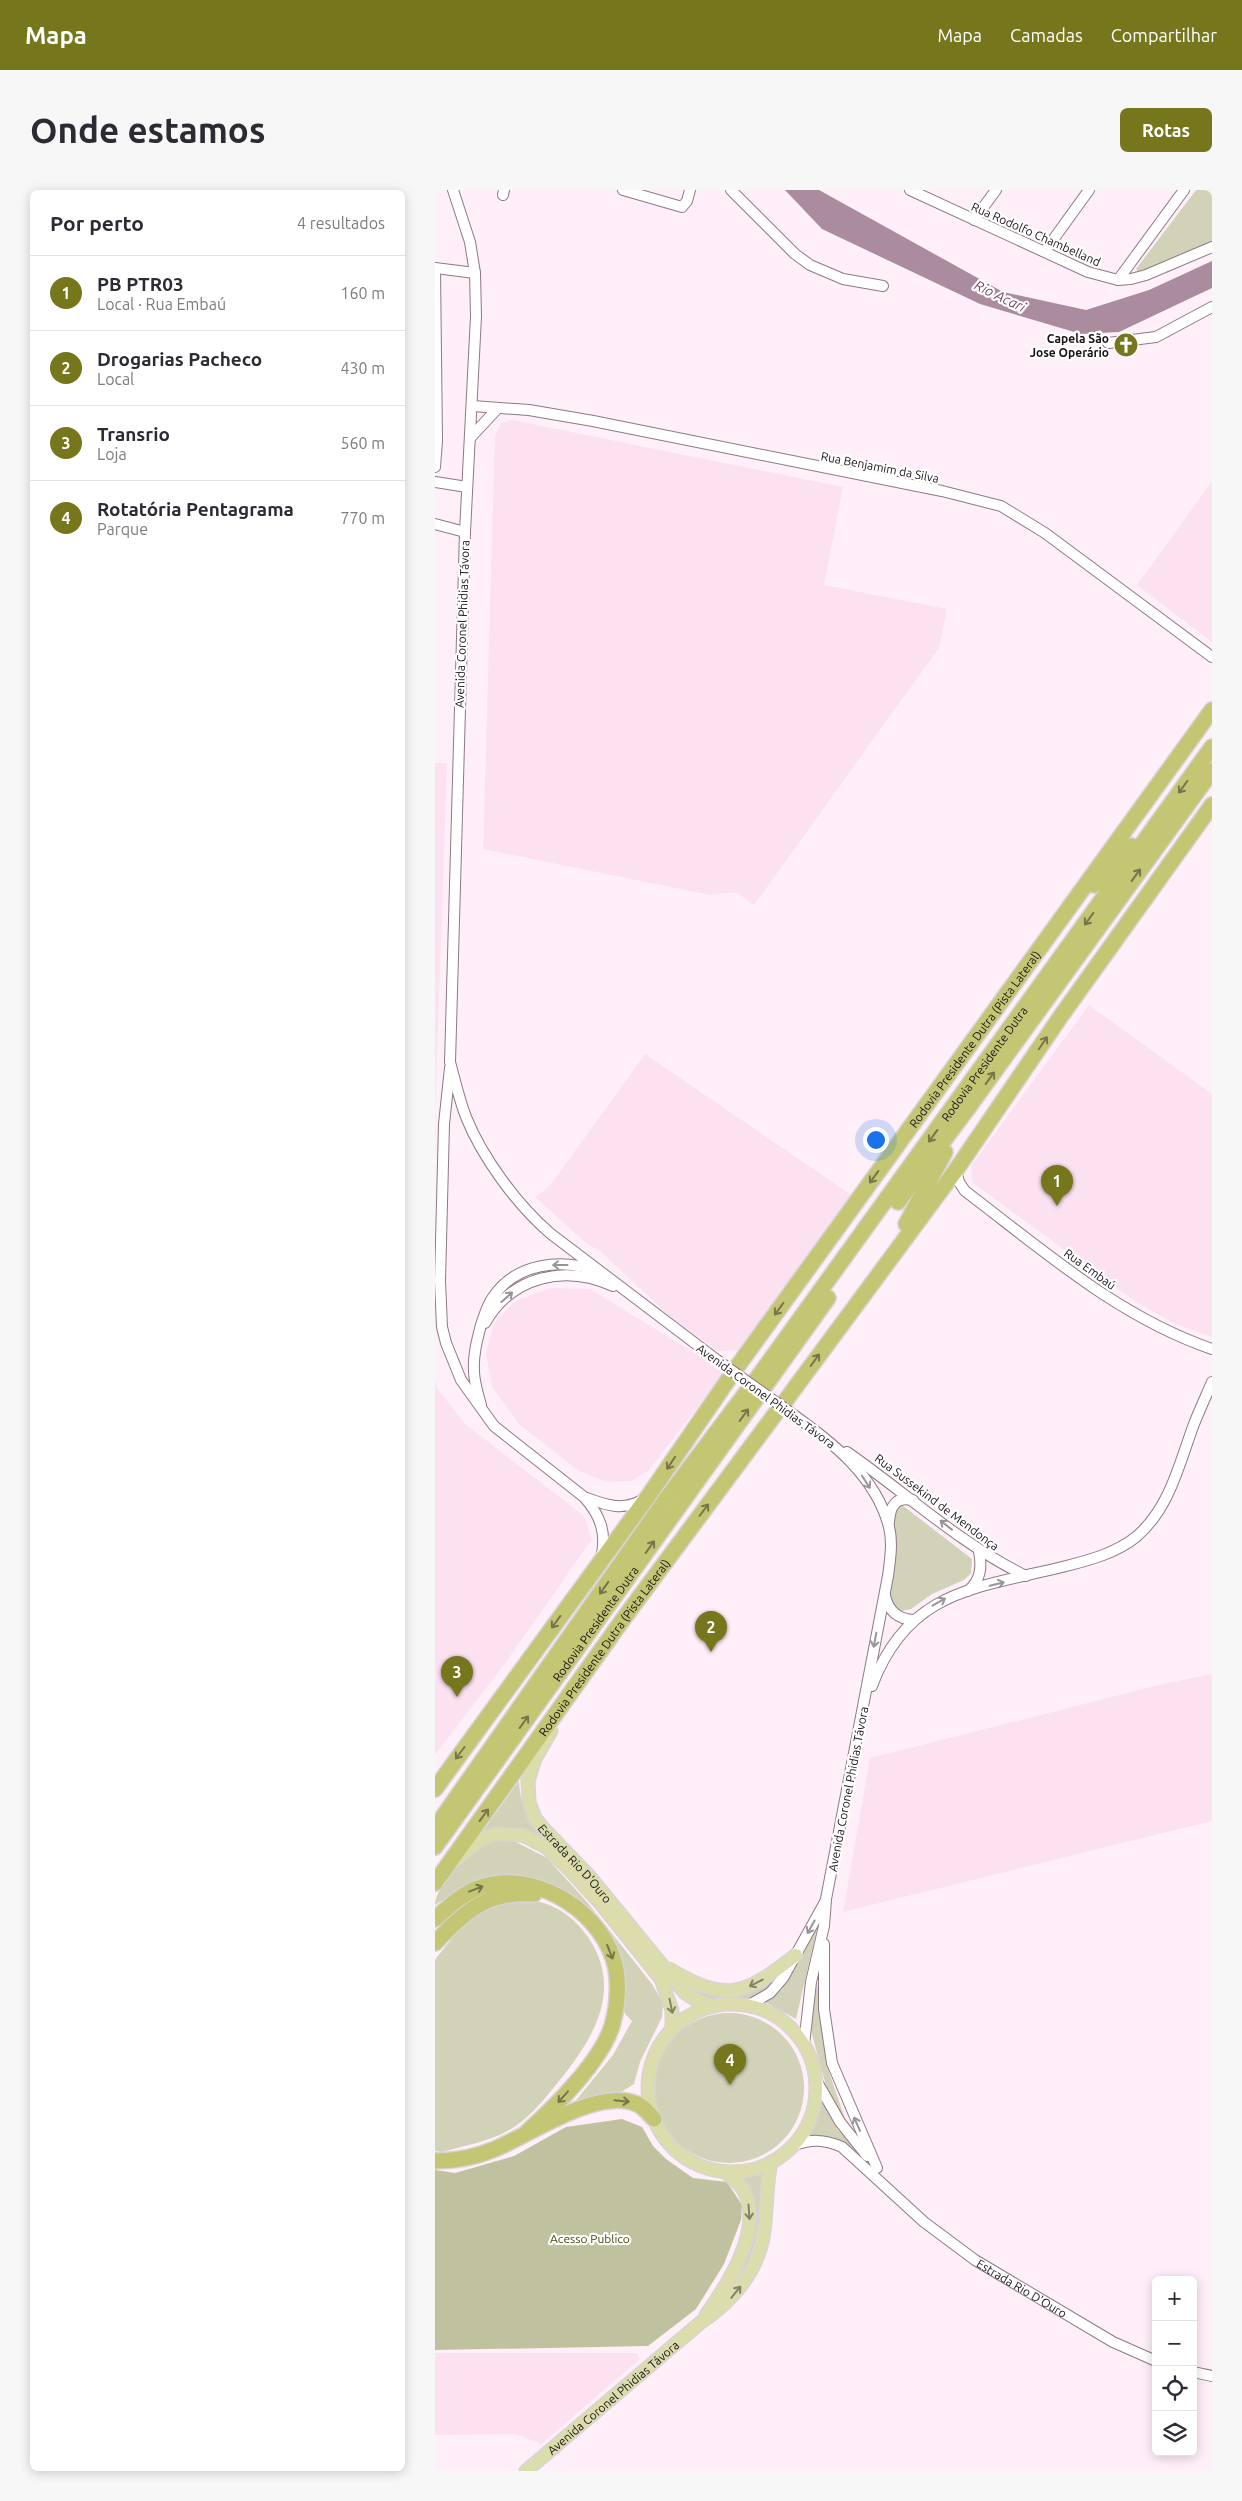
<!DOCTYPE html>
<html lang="pt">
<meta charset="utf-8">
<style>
:root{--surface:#fff;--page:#f7f7f7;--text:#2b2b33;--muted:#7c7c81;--line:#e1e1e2;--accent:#76761c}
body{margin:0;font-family:Ubuntu,sans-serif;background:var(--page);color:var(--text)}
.controls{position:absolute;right:15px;bottom:15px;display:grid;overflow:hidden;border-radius:8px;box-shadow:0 2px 12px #0003}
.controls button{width:45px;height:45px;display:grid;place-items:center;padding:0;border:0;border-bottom:1px solid var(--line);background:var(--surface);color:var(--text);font:25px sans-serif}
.you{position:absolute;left:440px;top:949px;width:18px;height:18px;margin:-12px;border:4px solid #fff;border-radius:50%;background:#1a73e8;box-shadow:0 0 0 8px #1a73e833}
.badge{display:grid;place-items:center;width:32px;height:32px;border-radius:50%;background:var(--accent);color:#fff;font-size:16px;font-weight:700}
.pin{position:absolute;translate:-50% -41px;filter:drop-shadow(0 1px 2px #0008)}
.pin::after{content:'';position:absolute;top:26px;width:18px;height:15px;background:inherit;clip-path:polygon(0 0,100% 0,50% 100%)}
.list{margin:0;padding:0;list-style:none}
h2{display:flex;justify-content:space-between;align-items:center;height:65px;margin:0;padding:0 20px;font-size:21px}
h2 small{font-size:16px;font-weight:400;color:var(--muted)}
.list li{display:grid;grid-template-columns:32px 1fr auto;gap:15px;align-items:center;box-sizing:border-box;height:75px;padding:0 20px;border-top:1px solid var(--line)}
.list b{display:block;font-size:19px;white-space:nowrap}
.list p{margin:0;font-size:16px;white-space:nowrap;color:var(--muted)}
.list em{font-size:16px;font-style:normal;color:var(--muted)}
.icon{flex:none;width:28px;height:28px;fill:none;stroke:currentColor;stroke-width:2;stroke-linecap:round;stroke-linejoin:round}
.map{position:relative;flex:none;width:777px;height:2281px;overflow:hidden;border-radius:8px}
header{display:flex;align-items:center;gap:30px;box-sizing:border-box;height:70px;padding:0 25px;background:var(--accent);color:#fff}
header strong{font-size:24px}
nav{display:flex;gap:28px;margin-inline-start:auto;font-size:18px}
.intro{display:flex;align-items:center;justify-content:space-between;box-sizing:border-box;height:120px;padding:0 30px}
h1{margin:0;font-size:35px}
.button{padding:12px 22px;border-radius:8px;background:var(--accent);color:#fff;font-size:18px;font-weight:700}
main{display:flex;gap:30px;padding:0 30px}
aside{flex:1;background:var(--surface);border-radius:8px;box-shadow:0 2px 12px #0003}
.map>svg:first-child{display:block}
</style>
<header>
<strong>Mapa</strong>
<nav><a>Mapa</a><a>Camadas</a><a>Compartilhar</a></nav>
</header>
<div class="intro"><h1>Onde estamos</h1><a class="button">Rotas</a></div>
<main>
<aside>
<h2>Por perto<small>4 resultados</small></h2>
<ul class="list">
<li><span class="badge">1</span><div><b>PB PTR03</b><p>Local · Rua Embaú</p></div><em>160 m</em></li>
<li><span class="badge">2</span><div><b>Drogarias Pacheco</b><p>Local</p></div><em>430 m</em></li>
<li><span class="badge">3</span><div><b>Transrio</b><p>Loja</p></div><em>560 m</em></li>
<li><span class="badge">4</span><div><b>Rotatória Pentagrama</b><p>Parque</p></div><em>770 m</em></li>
</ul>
</aside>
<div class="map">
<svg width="777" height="2281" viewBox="0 0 777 2281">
<rect width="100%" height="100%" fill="#ffeff8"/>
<path fill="#fce1f1" d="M77 230 408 297 389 395 512 419 504 458 319 715 301 702 275 705 48 659 60 246 66 233Z
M777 291V452L702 395Z
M0 573H12L0 926Z
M654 815 777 904V1147L740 1134 701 1112 538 993 536 976Z
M210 864 418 1006 306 1160 283 1161 238 1129 166 1062 151 1053 100 1007 114 997Z
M115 1098 155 1099 290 1182 213 1281 196 1291 172 1292 144 1281 85 1235 57 1197 51 1163 59 1133 80 1111Z
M0 1190 2 1198 30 1234 149 1326 157 1349 71 1472 0 1565Z
M777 1484V1631L408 1722 435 1568 728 1494Z
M0 2163H202L205 2169 106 2254 81 2244 0 2245Z"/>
<path fill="#d1d2b7" d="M761 0H777V54L708 87 701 79Z
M467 1315 537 1369 536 1383 529 1390 497 1404 476 1419 466 1421 455 1416 458 1320Z
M84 1591C85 1615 92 1628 106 1647 83 1637 73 1635 48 1641Z
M62 1650 81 1652 112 1668 152 1712 217 1794 228 1813 227 1827 205 1872 199 1894 183 1904 138 1914 178 1865 197 1831 190 1824 187 1813 186 1774 129 1702 93 1686H62L33 1694 0 1715C0 1697 29 1668 44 1658 49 1654 56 1652 62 1650Z
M98 1710C123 1716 138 1726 153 1747 189 1800 158 1849 124 1891 111 1907 99 1923 82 1935 60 1951 32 1955 7 1962L0 1961V1770C18 1747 40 1717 71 1711 80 1710 90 1711 98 1710Z
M382 1739 361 1829 330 1812 347 1799Z
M343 1785 338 1796 326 1804 313 1809 268 1810 239 1786C277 1811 307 1814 343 1785Z
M383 1793 385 1829 393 1879 411 1932 394 1907 378 1848 374 1830Z
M219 1898a75 75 0 1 1 150 0a75 75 0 1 1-150 0Z
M388 1911 402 1939 424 1961 397 1948 371 1945 380 1933Z
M330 1979C321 2006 328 2037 317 2064 313 2074 304 2084 298 2094L316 2047 304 1986 317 1984Z"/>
<path fill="#bfc19f" d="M187 1929 207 1937 218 1956 231 1969 258 1988 292 1992 307 2015 306 2030 289 2074 261 2119 213 2156 0 2160V1980L20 1983 79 1966 131 1937Z"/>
<path fill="#ab8c9e" d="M350 0H384L568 102 651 120 714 100 777 71V98L684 142 646 144 545 114 387 39Z"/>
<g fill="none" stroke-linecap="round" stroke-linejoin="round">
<defs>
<g id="minor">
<path d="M18 0 35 52 40 83 41 126 30 342 15 872C20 890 24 909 31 927 47 967 82 1015 116 1044L282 1170"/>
<path d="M188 0 247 17 252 11 255 0"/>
<path d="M296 0 360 64 375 75 408 89 448 96"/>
<path d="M475 0 653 82 683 90 696 89 711 85 777 57"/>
<path d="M68 5 69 0"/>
<path d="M539 30 561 0"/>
<path d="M610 61 654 0"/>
<path d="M0 78 40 83"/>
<path d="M683 90 749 0"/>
<path d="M673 153 721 147 777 117"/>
<path d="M38 216 94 220 158 231 507 301 566 316 610 343 777 467"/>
<path d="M36 247 63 218"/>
<path d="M0 277 2 251 0 78"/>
<path d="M0 292 32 297"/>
<path d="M0 334 30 342"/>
<path d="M15 878 9 934 5 1091 7 1137 11 1153 26 1190 59 1236 149 1307C166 1326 172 1344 166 1369"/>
<path d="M521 980 524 992 530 1001C608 1060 683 1127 777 1159"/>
<path d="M50 1133C77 1086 130 1074 178 1096"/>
<path d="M46 1215C43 1204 39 1192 39 1181 38 1165 42 1150 46 1135 49 1126 52 1115 58 1107 81 1073 126 1068 162 1081"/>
<path d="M356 1223C397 1252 441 1286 454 1337 458 1353 455 1370 453 1386L391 1709 389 1736 376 1792 369 1855"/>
<path d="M412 1262C471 1303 525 1354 591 1386"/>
<path d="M152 1308C173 1316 189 1321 209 1309"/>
<path d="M454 1332C455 1316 461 1306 478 1310"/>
<path d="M533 1401C546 1390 547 1377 544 1361"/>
<path d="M450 1406C454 1422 463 1429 479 1430"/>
<path d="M437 1496C473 1399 543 1398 631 1376 655 1370 681 1363 701 1347 735 1318 744 1274 759 1234 765 1219 771 1206 777 1192"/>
<path d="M389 1754V1819L397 1873 442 1978"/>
<path d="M314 1815 335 1803 348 1788 390 1712"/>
<path d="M381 1890 405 1932 432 1966"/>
<path id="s1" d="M357 1956C376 1949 389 1949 407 1957L489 2032 540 2070 678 2152 721 2171"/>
<path d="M758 2182 777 2186"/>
</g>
<g id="major">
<path id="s2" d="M116 1541 100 1569 93 1591 94 1612 100 1628 108 1638 155 1687 250 1803 261 1810 277 1816"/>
<path d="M20 1670 45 1650 60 1644 88 1645 111 1657 131 1676 166 1714 226 1789 237 1820V1839"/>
<path d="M234 1779C292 1814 310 1805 361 1765"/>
<circle cx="297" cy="1898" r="84"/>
<path d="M271 2125C293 2094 329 2039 309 2001 305 1993 297 1988 290 1982"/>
<path id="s3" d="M91 2281 265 2133C297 2112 324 2081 329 2041 332 2018 331 1996 336 1972"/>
</g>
<g id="highway">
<path d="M659 695 697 656"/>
<path d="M463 1012 533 918 777 581"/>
<path d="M471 1034 510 962"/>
<path id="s4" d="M302 1177 777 520"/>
<path id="s5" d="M321 1190 777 557"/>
<path d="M330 1196 393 1108"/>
<path d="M351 1210 521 980 626 826 777 615"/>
<path d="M0 1599 212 1308 293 1190"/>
<path d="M0 1638 231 1309 311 1203"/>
<path id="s6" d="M0 1657 321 1209"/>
<path id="s7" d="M0 1693 189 1428 341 1223"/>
<path d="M0 1729C13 1717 26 1705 43 1698 95 1678 161 1717 178 1768 185 1788 183 1815 177 1836 166 1871 120 1917 92 1942"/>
<path d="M0 1753C30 1721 52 1701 99 1704"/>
<path d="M0 1971C20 1971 41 1967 60 1959 96 1944 163 1897 202 1914 209 1917 214 1924 219 1929"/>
</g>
</defs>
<use href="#minor" stroke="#8f7886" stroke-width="12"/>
<use href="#major" stroke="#d6d4d5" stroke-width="15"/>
<use href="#highway" stroke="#d6d4d5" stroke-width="18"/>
<use href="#minor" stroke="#fff" stroke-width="10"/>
<use href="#major" stroke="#dcddac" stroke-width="12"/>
<use href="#highway" stroke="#c4c674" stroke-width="15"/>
<defs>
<path id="minor-bridge" d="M282 1170 356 1223"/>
</defs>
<use href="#minor-bridge" stroke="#8f7886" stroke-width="12" stroke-linecap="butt"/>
<use href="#minor-bridge" stroke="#fff" stroke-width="10"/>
</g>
<defs><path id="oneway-shaft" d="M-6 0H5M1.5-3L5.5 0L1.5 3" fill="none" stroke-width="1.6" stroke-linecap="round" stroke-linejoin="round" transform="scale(1.25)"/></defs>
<g stroke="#78754a">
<use href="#oneway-shaft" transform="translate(748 597) rotate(126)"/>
<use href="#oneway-shaft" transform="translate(701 685) rotate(-54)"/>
<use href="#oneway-shaft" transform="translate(654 729) rotate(126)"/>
<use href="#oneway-shaft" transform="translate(608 853) rotate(-56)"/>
<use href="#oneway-shaft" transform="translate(555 888) rotate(-54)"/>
<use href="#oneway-shaft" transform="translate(498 946) rotate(126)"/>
<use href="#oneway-shaft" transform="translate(439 987) rotate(126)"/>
<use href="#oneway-shaft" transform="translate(344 1119) rotate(126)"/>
<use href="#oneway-shaft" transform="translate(380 1170) rotate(-54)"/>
<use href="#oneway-shaft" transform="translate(309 1225) rotate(-54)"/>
<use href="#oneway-shaft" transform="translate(236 1273) rotate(124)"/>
<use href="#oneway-shaft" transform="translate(269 1320) rotate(-53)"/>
<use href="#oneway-shaft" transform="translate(215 1357) rotate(-54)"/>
<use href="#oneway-shaft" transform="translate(169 1398) rotate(125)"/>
<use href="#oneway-shaft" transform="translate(121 1432) rotate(126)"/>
<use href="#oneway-shaft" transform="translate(89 1532) rotate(-54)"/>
<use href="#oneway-shaft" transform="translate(25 1563) rotate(127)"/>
<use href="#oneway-shaft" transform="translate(49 1625) rotate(-54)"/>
<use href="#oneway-shaft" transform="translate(41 1699) rotate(-21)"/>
<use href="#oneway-shaft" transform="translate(175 1762) rotate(68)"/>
<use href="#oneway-shaft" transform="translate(128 1907) rotate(132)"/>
<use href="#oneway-shaft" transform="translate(187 1911) rotate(6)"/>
</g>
<g stroke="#989497">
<use href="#oneway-shaft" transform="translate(125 1075) rotate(-180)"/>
<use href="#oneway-shaft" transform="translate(72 1107) rotate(-42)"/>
<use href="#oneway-shaft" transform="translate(431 1292) rotate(57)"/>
<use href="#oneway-shaft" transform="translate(511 1335) rotate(-142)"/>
<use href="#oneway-shaft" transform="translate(562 1394) rotate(-14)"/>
<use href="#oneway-shaft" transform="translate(504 1412) rotate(-29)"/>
<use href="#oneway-shaft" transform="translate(440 1450) rotate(100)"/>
<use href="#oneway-shaft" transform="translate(376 1737) rotate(119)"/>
<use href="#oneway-shaft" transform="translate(422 1934) rotate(-114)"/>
</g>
<g stroke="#858269">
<use href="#oneway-shaft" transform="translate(321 1793) rotate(153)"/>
<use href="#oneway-shaft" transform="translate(236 1816) rotate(78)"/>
<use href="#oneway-shaft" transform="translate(314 2022) rotate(86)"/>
<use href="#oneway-shaft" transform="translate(301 2102) rotate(-51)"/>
</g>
<defs>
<symbol id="church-disc" viewBox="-11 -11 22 22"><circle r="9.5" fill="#76761c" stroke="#fff"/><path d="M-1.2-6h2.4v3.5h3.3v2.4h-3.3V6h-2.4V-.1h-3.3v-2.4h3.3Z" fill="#fff"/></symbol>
</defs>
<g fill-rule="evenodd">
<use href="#church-disc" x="677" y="141" width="28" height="28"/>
</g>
<g text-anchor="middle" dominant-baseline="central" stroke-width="4.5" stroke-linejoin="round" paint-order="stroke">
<g font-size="12" fill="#1a1217" stroke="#fff">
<text transform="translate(601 44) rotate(24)">Rua Rodolfo Chambelland</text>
<text transform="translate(445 277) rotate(11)">Rua Benjamim da Silva</text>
<text transform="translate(27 434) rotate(-88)">Avenida Coronel Phidias Távora</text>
<text stroke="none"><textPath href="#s4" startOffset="405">Rodovia Presidente Dutra (Pista Lateral)</textPath></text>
<text stroke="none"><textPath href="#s5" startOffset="390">Rodovia Presidente Dutra</textPath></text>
<text transform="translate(655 1079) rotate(36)">Rua Embaú</text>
<text transform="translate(331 1206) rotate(36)">Avenida Coronel Phidias Távora</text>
<text transform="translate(502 1312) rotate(37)">Rua Sussekind de Mendonça</text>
<text stroke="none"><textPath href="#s6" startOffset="275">Rodovia Presidente Dutra</textPath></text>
<text stroke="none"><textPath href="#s7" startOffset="290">Rodovia Presidente Dutra (Pista Lateral)</textPath></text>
<text transform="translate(413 1599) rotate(-79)">Avenida Coronel Phidias Távora</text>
<text stroke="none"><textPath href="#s2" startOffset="154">Estrada Rio D'Ouro</textPath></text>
<text stroke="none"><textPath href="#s1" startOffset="281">Estrada Rio D'Ouro</textPath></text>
<text stroke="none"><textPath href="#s3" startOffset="114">Avenida Coronel Phidias Távora</textPath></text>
</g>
<g font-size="12" font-weight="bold" fill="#1a1217" stroke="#fff" text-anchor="end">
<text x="674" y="148">Capela São<tspan x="674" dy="14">Jose Operário</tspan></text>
</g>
<g font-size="12" fill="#46460b" stroke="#fff">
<text x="155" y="2048">Acesso Publico</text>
</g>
<g font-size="14" font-style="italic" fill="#754664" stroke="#fff">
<text transform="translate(565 106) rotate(26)">Rio Acari</text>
</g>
</g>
</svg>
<div class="controls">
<button>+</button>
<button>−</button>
<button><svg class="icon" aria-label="locate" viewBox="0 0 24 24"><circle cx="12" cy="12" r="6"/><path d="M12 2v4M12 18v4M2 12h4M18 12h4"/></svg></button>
<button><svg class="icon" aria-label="layers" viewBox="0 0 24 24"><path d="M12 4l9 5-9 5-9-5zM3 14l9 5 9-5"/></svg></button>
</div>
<div class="you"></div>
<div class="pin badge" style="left:622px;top:1016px">1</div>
<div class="pin badge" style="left:276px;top:1462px">2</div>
<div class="pin badge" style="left:22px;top:1507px">3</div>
<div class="pin badge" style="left:295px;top:1895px">4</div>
</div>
</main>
